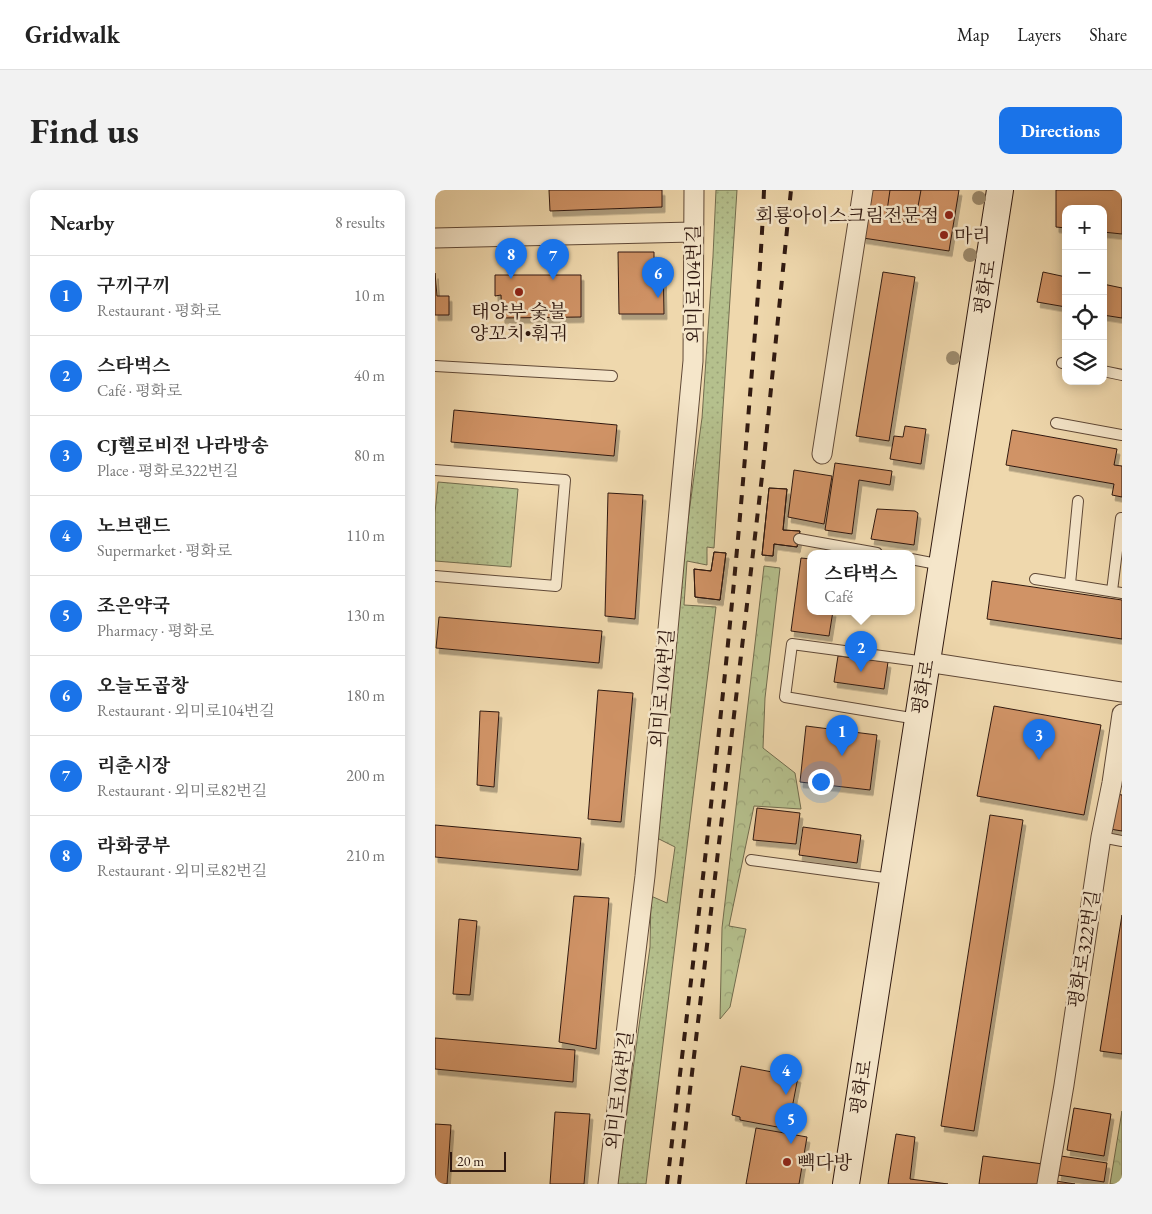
<!DOCTYPE html>
<meta charset="utf-8">
<style>
:root{--surface:#fff;--page:#f2f2f2;--text:#222;--muted:#767676;--line:#e0e0e0;--accent:#1a73e8}
body{margin:0;font-family:"EB Garamond","Noto Serif KR",serif;background:var(--page);color:var(--text)}
.controls{position:absolute;right:15px;top:15px;display:grid;overflow:hidden;border-radius:10px;box-shadow:0 2px 12px #0003}
.controls button{width:45px;height:45px;display:grid;place-items:center;padding:0;border:0;border-bottom:1px solid var(--line);background:var(--surface);color:var(--text);font:25px sans-serif}
.scale{position:absolute;left:15px;bottom:12px;width:56px;box-sizing:border-box;padding-left:5px;border:2px solid #301910;border-top:0;font-size:14px;line-height:18px;white-space:nowrap;color:#301910;-webkit-text-stroke:4px #f5e6ca;paint-order:stroke}
.you{position:absolute;left:385px;top:591px;width:18px;height:18px;margin:-12px;border:4px solid #fff;border-radius:50%;background:#1a73e8;box-shadow:0 0 0 8px #1a73e833}
.badge{display:grid;place-items:center;width:32px;height:32px;border-radius:50%;background:var(--accent);color:#fff;font-size:16px;font-weight:700}
.pin{position:absolute;translate:-50% -41px;filter:drop-shadow(0 1px 2px #0008)}
.pin::after{content:'';position:absolute;top:26px;width:18px;height:15px;background:inherit;clip-path:polygon(0 0,100% 0,50% 100%)}
.popup{position:absolute;left:372px;top:360px;width:108px;height:65px;box-sizing:border-box;display:grid;place-content:center;border-radius:10px;background:var(--surface);filter:drop-shadow(0 1px 4px #0005);font-size:16px;white-space:nowrap;color:var(--muted)}
.popup b{font-size:19px;color:var(--text)}
.popup::after{content:'';position:absolute;left:50%;top:100%;margin-left:-10px;border:10px solid transparent;border-top-color:var(--surface)}
.list{margin:0;padding:0;list-style:none}
h2{display:flex;justify-content:space-between;align-items:center;height:65px;margin:0;padding:0 20px;font-size:21px}
h2 small{font-size:16px;font-weight:400;color:var(--muted)}
.list li{display:grid;grid-template-columns:32px 1fr auto;gap:15px;align-items:center;box-sizing:border-box;height:80px;padding:0 20px;border-top:1px solid var(--line)}
.list b{display:block;font-size:19px;white-space:nowrap}
.list p{margin:0;font-size:16px;white-space:nowrap;color:var(--muted)}
.list em{font-size:16px;font-style:normal;color:var(--muted)}
.icon{flex:none;width:28px;height:28px;fill:none;stroke:currentColor;stroke-width:2;stroke-linecap:round;stroke-linejoin:round}
.map{position:relative;flex:none;width:687px;height:994px;overflow:hidden;border-radius:10px}
header{display:flex;align-items:center;gap:30px;box-sizing:border-box;height:70px;padding:0 25px;background:var(--surface);border-bottom:1px solid var(--line)}
header strong{font-size:24px}
nav{display:flex;gap:28px;margin-inline-start:auto;font-size:18px}
.intro{display:flex;align-items:center;justify-content:space-between;box-sizing:border-box;height:120px;padding:0 30px}
h1{margin:0;font-size:35px}
.button{padding:12px 22px;border-radius:10px;background:var(--accent);color:#fff;font-size:18px;font-weight:700}
main{display:flex;gap:30px;padding:0 30px}
aside{flex:1;background:var(--surface);border-radius:10px;box-shadow:0 2px 12px #0003}
.map>svg:first-child{display:block}
</style>
<header>
<strong>Gridwalk</strong>
<nav><a>Map</a><a>Layers</a><a>Share</a></nav>
</header>
<div class="intro"><h1>Find us</h1><a class="button">Directions</a></div>
<main>
<aside>
<h2>Nearby<small>8 results</small></h2>
<ul class="list">
<li><span class="badge">1</span><div><b>구끼구끼</b><p>Restaurant · 평화로</p></div><em>10 m</em></li>
<li><span class="badge">2</span><div><b>스타벅스</b><p>Café · 평화로</p></div><em>40 m</em></li>
<li><span class="badge">3</span><div><b>CJ헬로비전 나라방송</b><p>Place · 평화로322번길</p></div><em>80 m</em></li>
<li><span class="badge">4</span><div><b>노브랜드</b><p>Supermarket · 평화로</p></div><em>110 m</em></li>
<li><span class="badge">5</span><div><b>조은약국</b><p>Pharmacy · 평화로</p></div><em>130 m</em></li>
<li><span class="badge">6</span><div><b>오늘도곱창</b><p>Restaurant · 외미로104번길</p></div><em>180 m</em></li>
<li><span class="badge">7</span><div><b>리춘시장</b><p>Restaurant · 외미로82번길</p></div><em>200 m</em></li>
<li><span class="badge">8</span><div><b>라화쿵부</b><p>Restaurant · 외미로82번길</p></div><em>210 m</em></li>
</ul>
</aside>
<div class="map">
<svg width="687" height="994" viewBox="0 0 687 994">
<defs>
<pattern id="forest-crowns" width="20" height="18" patternUnits="userSpaceOnUse" patternTransform="scale(1.25)"><rect width="20" height="18" fill="#b5c08d"/><path d="M2 6a3 3 0 1 1 6 0M12 15a3 3 0 1 1 6 0" fill="none" stroke="#9ca479"/></pattern>
<pattern id="park-dots" width="8" height="8" patternUnits="userSpaceOnUse" patternTransform="scale(1.25)"><rect width="8" height="8" fill="#b5c08d"/><path d="M2 2h.1M6 6h.1" fill="none" stroke="#9ca479" stroke-width="1.8" stroke-linecap="round"/></pattern>
<filter id="shadow"><feDropShadow dx="3" dy="5.5" stdDeviation="0" flood-color="#0004"/></filter>
</defs>
<rect width="100%" height="100%" fill="#efd8ad"/>
<filter id="stains"><feTurbulence type="fractalNoise" baseFrequency=".004" numOctaves="4"/><feColorMatrix values="0 0 0 0 .2 0 0 0 0 .09 0 0 0 0 .02 0 0 0 .5 -.17"/></filter>
<radialGradient id="worn" r=".72"><stop offset=".6" stop-color="#630" stop-opacity="0"/><stop offset="1" stop-color="#630" stop-opacity=".3"/></radialGradient>
<path fill="url(#forest-crowns)" stroke="#726c4e" d="M329 376 345 378 330 508 328 558 360 583 366 619 319 616 294 736 311 739 295 817 285 829 287 738Z
M687 921V994H675Z"/>
<path fill="url(#park-dots)" stroke="#726c4e" d="M281 0H302L279 358 272 357V375L252 371 249 415 281 417 211 994H182L215 757 216 706 232 713 240 657 220 647 250 352 267 228 278 66Z
M3 292 83 299 76 377 0 371V323Z"/>
<path fill="#d09366" stroke="#301910" filter="url(#shadow)" d="M114 0H227V17L115 21Z
M435 0H524L514 61 428 48Z
M455 0H486L480 33 451 28Z
M621 0H687V44L668 42V19H631V38L621 37Z
M183 62H219V69H228L229 124H184Z
M448 82 480 87 454 251 421 246Z
M608 82 631 87V117L602 112Z
M0 83 2 106H14V125H0Z
M60 85H146V127L67 128 66 105 60 106Z
M668 94 687 98V128L668 125Z
M19 220 182 235 179 266 16 252Z
M470 236 491 239 486 274 455 269 459 246 468 247Z
M577 240 682 259 679 275 687 276V307L677 305 679 294 571 275Z
M400 273 457 281 455 295 424 290 417 344 390 340Z
M359 280 397 286 389 334 353 327Z
M334 298 352 299 348 340 365 341 362 357 339 354 338 366 327 365Z
M334 298 352 299 348 340 365 341 362 357 339 354 338 366 327 365Z
M173 303 208 305 200 429 170 426Z
M442 319 480 321 483 323 479 355 436 349Z
M279 362 291 363 285 410 260 407 259 379 276 381Z
M279 362 291 363 285 410 260 407 259 379 276 381Z
M366 368 376 369V421H398L394 446 356 441Z
M557 391 687 410V449L552 429Z
M4 427 167 441 164 473 1 458Z
M403 466 453 472 449 499 399 492Z
M163 500 198 503 186 632 153 629Z
M559 516 666 535 649 625 542 606Z
M45 521 64 522 59 597 42 595Z
M371 536 442 545 435 600 365 592Z
M682 604 687 605V641L675 639Z
M322 618 365 623 361 654 318 650Z
M555 625 588 630 539 941 506 936Z
M0 635 146 648 143 680 0 667Z
M368 637 426 645 422 673 364 665Z
M139 706 174 708 161 859 124 852Z
M687 725V864L665 861Z
M24 729 42 731 35 805 18 804Z
M0 848 140 860 138 892 0 879Z
M306 876 363 887 353 939 305 930V927L297 925Z
M639 918 676 924 669 966 632 960Z
M120 922 155 924 149 994H115Z
M0 934 16 935 12 994H0Z
M321 938 372 947 364 994H311Z
M461 944 480 947 475 989 513 994H453Z
M548 966 608 974 605 994H544Z
M626 966 672 973 669 992 623 985Z
M621 991 640 994H620Z"/>
<g fill="none" stroke-linecap="round" stroke-linejoin="round">
<defs>
<path id="lane" d="M627 173 631 174
M0 176 177 186
M668 181 687 185
M621 233 687 245
M0 280 130 290 121 396 0 386
M364 349 442 363
M476 369 507 375
M600 389 687 403
M635 394 643 311
M677 401 686 328
M482 529 350 507 357 454 491 472
M666 647 687 651
M316 670 457 689"/>
<path id="street" d="M0 48 258 42
M387 264 428 0
M492 472 687 502
M173 994 210 686 258 171 259 0
M612 994 629 895 666 647 677 593 687 524"/>
<path id="secondary" d="M411 994 565 0"/>
</defs>
<use href="#lane" stroke="#604937" stroke-width="12"/>
<use href="#street" stroke="#604937" stroke-width="21"/>
<use href="#secondary" stroke="#301910" stroke-width="28"/>
<use href="#lane" stroke="#f5e6ca" stroke-width="10"/>
<use href="#street" stroke="#f5e6ca" stroke-width="19"/>
<use href="#secondary" stroke="#f5e6ca" stroke-width="26"/>
<path stroke="#301910" stroke-width="4" stroke-dasharray="9 9" stroke-linecap="butt" d="M232 994C262 740 293 486 313 230 319 154 326 77 329 0
M244 994 328 278 356 0"/>
</g>
<g fill="#9c8a6c">
<circle cx="544" cy="8" r="7"/>
<circle cx="535" cy="65" r="7"/>
<circle cx="518" cy="168" r="7"/>
</g>
<g fill="#8f2418" stroke="#f5e6ca" stroke-width="2">
<circle cx="514" cy="25" r="5"/>
<circle cx="509" cy="45" r="5"/>
<circle cx="84" cy="102" r="5"/>
<circle cx="352" cy="972" r="5"/>
</g>
<g text-anchor="middle" dominant-baseline="central" stroke-width="5" stroke-linejoin="round" paint-order="stroke">
<g font-size="19" fill="#301910" stroke="#f5e6ca" text-anchor="start">
<text x="504" y="25" text-anchor="end">회룡아이스크림전문점</text>
<text x="519" y="45">마리</text>
<text x="84" y="121" text-anchor="middle">태양부 숯불<tspan x="84" dy="22">양꼬치•훠궈</tspan></text>
<text x="362" y="972">빽다방</text>
</g>
<g font-size="19" fill="#301910" stroke="#f5e6ca">
<text transform="translate(258 94) rotate(-90)">외미로104번길</text>
<text transform="translate(550 97) rotate(-81)">평화로</text>
<text transform="translate(488 497) rotate(-80)">평화로</text>
<text transform="translate(227 498) rotate(-85)">외미로104번길</text>
<text transform="translate(649 759) rotate(-81)">평화로322번길</text>
<text transform="translate(426 897) rotate(-81)">평화로</text>
<text transform="translate(184 900) rotate(-83)">외미로104번길</text>
</g>
</g>
<rect width="100%" height="100%" filter="url(#stains)"/>
<rect width="100%" height="100%" fill="url(#worn)"/>
</svg>
<div class="controls">
<button>+</button>
<button>−</button>
<button><svg class="icon" aria-label="locate" viewBox="0 0 24 24"><circle cx="12" cy="12" r="6"/><path d="M12 2v4M12 18v4M2 12h4M18 12h4"/></svg></button>
<button><svg class="icon" aria-label="layers" viewBox="0 0 24 24"><path d="M12 4l9 5-9 5-9-5zM3 14l9 5 9-5"/></svg></button>
</div>
<div class="scale">20 m</div>
<div class="you"></div>
<div class="pin badge" style="left:407px;top:566px">1</div>
<div class="pin badge" style="left:426px;top:482px">2</div>
<div class="popup"><b>스타벅스</b>Café</div>
<div class="pin badge" style="left:604px;top:570px">3</div>
<div class="pin badge" style="left:351px;top:905px">4</div>
<div class="pin badge" style="left:356px;top:954px">5</div>
<div class="pin badge" style="left:223px;top:108px">6</div>
<div class="pin badge" style="left:118px;top:90px">7</div>
<div class="pin badge" style="left:76px;top:89px">8</div>
</div>
</main>
